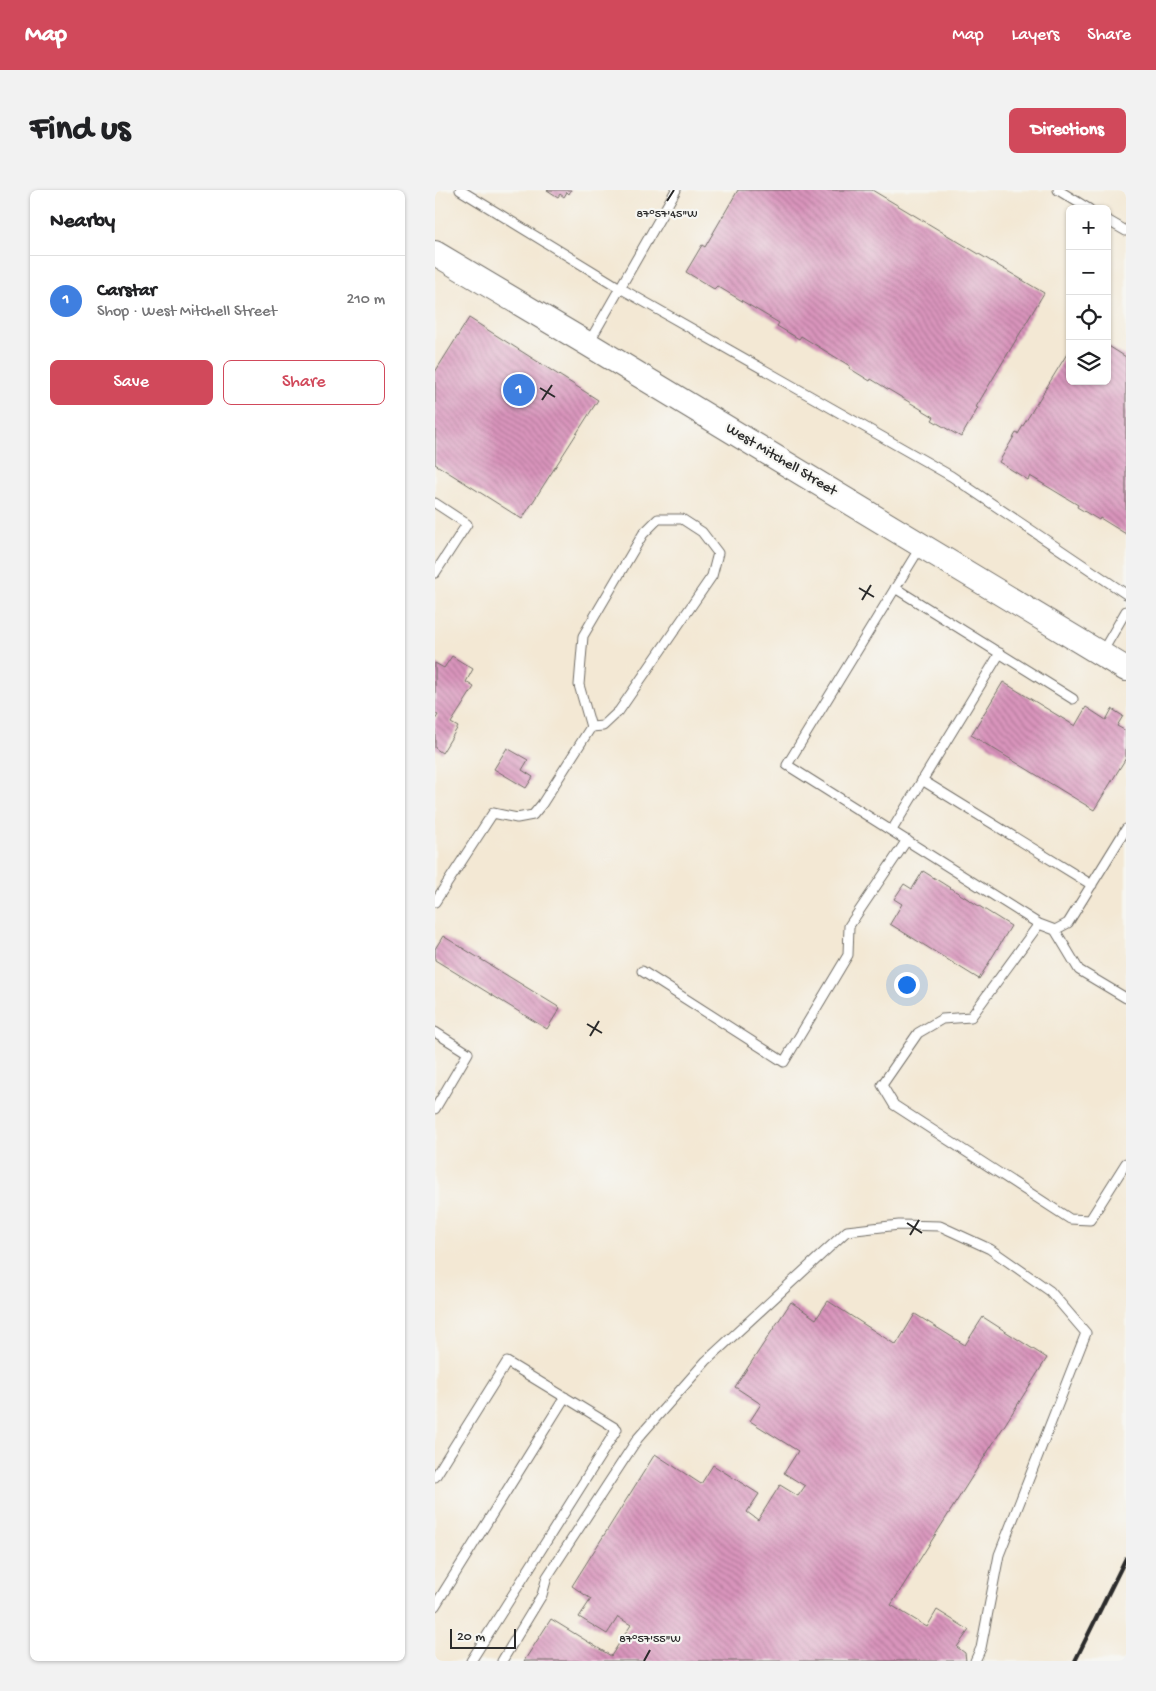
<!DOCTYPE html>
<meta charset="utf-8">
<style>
:root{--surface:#fff;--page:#f2f2f2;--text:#202124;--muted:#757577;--line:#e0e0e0;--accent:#d1495b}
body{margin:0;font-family:"Gochi Hand",sans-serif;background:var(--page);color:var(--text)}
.controls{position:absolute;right:15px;top:15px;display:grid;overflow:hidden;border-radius:8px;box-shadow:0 1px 4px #0004}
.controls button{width:45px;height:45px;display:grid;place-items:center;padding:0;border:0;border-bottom:1px solid var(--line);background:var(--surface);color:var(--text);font:25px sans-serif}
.scale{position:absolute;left:15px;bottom:12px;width:66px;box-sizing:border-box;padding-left:5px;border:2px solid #2b2b2b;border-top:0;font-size:14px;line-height:18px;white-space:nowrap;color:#2b2b2b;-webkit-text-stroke:4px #f6f6f2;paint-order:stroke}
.you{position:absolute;left:471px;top:794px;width:18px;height:18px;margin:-12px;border:4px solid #fff;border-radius:50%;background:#1a73e8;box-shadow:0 0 0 8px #1a73e833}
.badge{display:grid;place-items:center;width:32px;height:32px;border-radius:50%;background:var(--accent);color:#fff;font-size:16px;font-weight:700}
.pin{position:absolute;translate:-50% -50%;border:2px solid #fff;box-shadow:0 1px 5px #0006}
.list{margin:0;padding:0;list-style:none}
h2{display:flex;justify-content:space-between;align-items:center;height:65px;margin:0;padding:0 20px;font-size:21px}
h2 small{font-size:16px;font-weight:400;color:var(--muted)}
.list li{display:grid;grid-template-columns:32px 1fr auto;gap:15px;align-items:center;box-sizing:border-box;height:90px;padding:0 20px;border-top:1px solid var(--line)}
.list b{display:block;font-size:19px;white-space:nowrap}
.list p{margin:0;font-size:16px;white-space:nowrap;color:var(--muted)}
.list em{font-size:16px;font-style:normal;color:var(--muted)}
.actions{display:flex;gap:10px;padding:15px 20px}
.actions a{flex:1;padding:11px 0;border:1px solid var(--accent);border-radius:8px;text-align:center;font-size:18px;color:var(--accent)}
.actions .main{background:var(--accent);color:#fff}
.icon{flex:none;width:28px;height:28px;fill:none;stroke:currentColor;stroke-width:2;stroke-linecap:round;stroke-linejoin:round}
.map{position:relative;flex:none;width:691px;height:1471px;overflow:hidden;border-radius:8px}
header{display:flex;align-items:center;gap:30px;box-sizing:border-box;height:70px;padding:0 25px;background:var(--accent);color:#fff}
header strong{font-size:24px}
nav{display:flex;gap:28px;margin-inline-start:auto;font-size:18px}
.intro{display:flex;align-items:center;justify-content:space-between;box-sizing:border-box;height:120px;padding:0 30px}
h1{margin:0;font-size:35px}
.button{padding:12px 22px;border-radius:8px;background:var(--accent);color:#fff;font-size:18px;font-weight:700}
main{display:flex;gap:30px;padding:0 30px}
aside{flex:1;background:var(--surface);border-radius:8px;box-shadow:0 1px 4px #0004}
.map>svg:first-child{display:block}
</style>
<header>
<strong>Map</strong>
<nav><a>Map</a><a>Layers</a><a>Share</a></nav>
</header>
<div class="intro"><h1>Find us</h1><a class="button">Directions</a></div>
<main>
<aside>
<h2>Nearby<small></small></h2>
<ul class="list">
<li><span class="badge" style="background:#3f7fe0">1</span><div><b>Carstar</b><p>Shop · West Mitchell Street</p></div><em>210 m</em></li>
</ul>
<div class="actions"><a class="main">Save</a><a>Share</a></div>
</aside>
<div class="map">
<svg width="691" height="1471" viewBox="0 0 691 1471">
<defs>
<pattern id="building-back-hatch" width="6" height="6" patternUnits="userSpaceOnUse" patternTransform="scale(1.25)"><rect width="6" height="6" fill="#d994bc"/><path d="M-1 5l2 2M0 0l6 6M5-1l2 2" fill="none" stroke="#b07999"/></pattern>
</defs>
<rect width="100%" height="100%" fill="#f6f6f2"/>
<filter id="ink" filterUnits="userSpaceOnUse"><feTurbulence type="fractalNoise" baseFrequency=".02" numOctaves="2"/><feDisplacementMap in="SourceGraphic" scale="10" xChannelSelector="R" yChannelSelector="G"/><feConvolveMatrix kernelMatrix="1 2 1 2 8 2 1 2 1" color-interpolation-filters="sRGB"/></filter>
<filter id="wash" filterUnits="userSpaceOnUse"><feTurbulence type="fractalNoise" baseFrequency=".0096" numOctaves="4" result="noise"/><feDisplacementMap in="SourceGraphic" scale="20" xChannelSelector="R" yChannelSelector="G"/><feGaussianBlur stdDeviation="1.12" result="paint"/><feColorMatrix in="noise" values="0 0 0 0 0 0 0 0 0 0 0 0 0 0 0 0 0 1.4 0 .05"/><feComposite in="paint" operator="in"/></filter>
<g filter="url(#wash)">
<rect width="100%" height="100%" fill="#f3e8d4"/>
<g id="blocks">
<path fill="url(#building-back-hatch)" d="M112 0H136L134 4 132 2 129 7 125 4 123 7Z
M303 0H437L609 103 541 217 543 218 526 247 497 230 499 227 436 189 435 191 414 178 415 176 366 146 364 149 342 136 344 133 282 96 279 99 251 82 267 55 270 57Z
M34 128 163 210 87 329 0 274V182Z
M672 155 691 167V344L665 328 664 330 642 317 643 315 595 286 593 290 564 272 581 243 583 244 635 159V191H672Z
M17 466 38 479 31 492 39 497 16 533 23 537 7 563 0 558V530L3 525 0 523V473L9 478Z
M568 492 640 536 651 517 671 530 677 519 688 526 682 536 691 541V568L659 620 536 545Z
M72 558 93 570 87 580 98 587 91 598 59 579Z
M488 681 576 736 544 789 455 734 467 714 459 709 469 694 477 699Z
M8 746 125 818 112 839 0 770V759Z
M393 1111 461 1155 480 1124 530 1155 548 1127 612 1168 456 1415 492 1437 502 1420 534 1440 522 1457 530 1463 531 1471H89L116 1429 176 1466 196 1435 183 1427 172 1444 144 1427 156 1409 137 1396 220 1264 266 1294 278 1275 324 1304 312 1322 323 1330 345 1295 363 1306 370 1296 349 1283 363 1261 315 1231 326 1214 300 1197 356 1112 381 1129Z"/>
</g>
</g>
<g filter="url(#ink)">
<use href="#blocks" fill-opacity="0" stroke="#716d66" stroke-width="1"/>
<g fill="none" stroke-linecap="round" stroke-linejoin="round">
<defs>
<path id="service" d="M25 0 185 98 516 286 691 404
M623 0 654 19
M672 30 691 41
M153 154 241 0
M0 313 32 334 0 383
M486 356 352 575 604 734 620 740 633 733 691 639
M460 398 638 509
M666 464 691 421
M487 590 657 695
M457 640 565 463
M0 712 58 623 82 628 98 625 107 614 156 537 144 495 148 446 208 344 223 329H247L267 342 283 363 277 386 184 521 168 536 156 537
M604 734 536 827 507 829 483 843 447 895 459 915 635 1029 655 1030 691 973
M620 740 644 780 691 808
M207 781 349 872 413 765 414 736 472 650
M0 842 33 863 0 919
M0 1287 72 1172 182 1239 36 1471
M0 1416 130 1207
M67 1471 107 1405 112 1387 203 1248 271 1171 412 1041 464 1035 505 1036 555 1059 615 1101 651 1143 564 1365 546 1458 540 1471"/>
<path id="tertiary" d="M0 63 153 154 691 479"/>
</defs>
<use href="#service" stroke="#716d66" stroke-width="11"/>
<use href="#tertiary" stroke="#716d66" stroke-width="26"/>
<use href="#service" stroke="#fff" stroke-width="9"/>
<use href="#tertiary" stroke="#fff" stroke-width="24"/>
<path stroke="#2b2b2b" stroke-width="4" d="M640 1471 691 1368"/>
</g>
</g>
<path fill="none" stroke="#2b2b2b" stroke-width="2" d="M232 11 239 0M105 198 120 207M107 210 117 195M424 398 439 407M427 410 436 395M152 834 167 843M155 846 164 831M472 1033 487 1043M475 1045 484 1030M209 1471 215 1460"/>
<g text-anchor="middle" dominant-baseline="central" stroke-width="4.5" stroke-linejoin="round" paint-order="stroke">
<g font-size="15" fill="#2b2b2b" stroke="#f6f6f2">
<text transform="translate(346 270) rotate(31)">West Mitchell Street</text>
</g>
</g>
<g font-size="12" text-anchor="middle" fill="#2b2b2b" stroke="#f6f6f2" stroke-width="4.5" stroke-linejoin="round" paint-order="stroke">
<text x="232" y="27">87°57'45"W</text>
<text x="215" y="1452">87°57'55"W</text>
</g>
</svg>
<div class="controls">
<button>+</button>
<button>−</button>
<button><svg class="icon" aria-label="locate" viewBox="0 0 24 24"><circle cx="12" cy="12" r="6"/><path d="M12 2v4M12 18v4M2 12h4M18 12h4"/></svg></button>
<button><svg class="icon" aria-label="layers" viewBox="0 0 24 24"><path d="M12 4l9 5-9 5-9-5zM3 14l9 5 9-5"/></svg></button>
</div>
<div class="scale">20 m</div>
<div class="you"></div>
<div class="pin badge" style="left:84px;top:200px;background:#3f7fe0">1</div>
</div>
</main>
